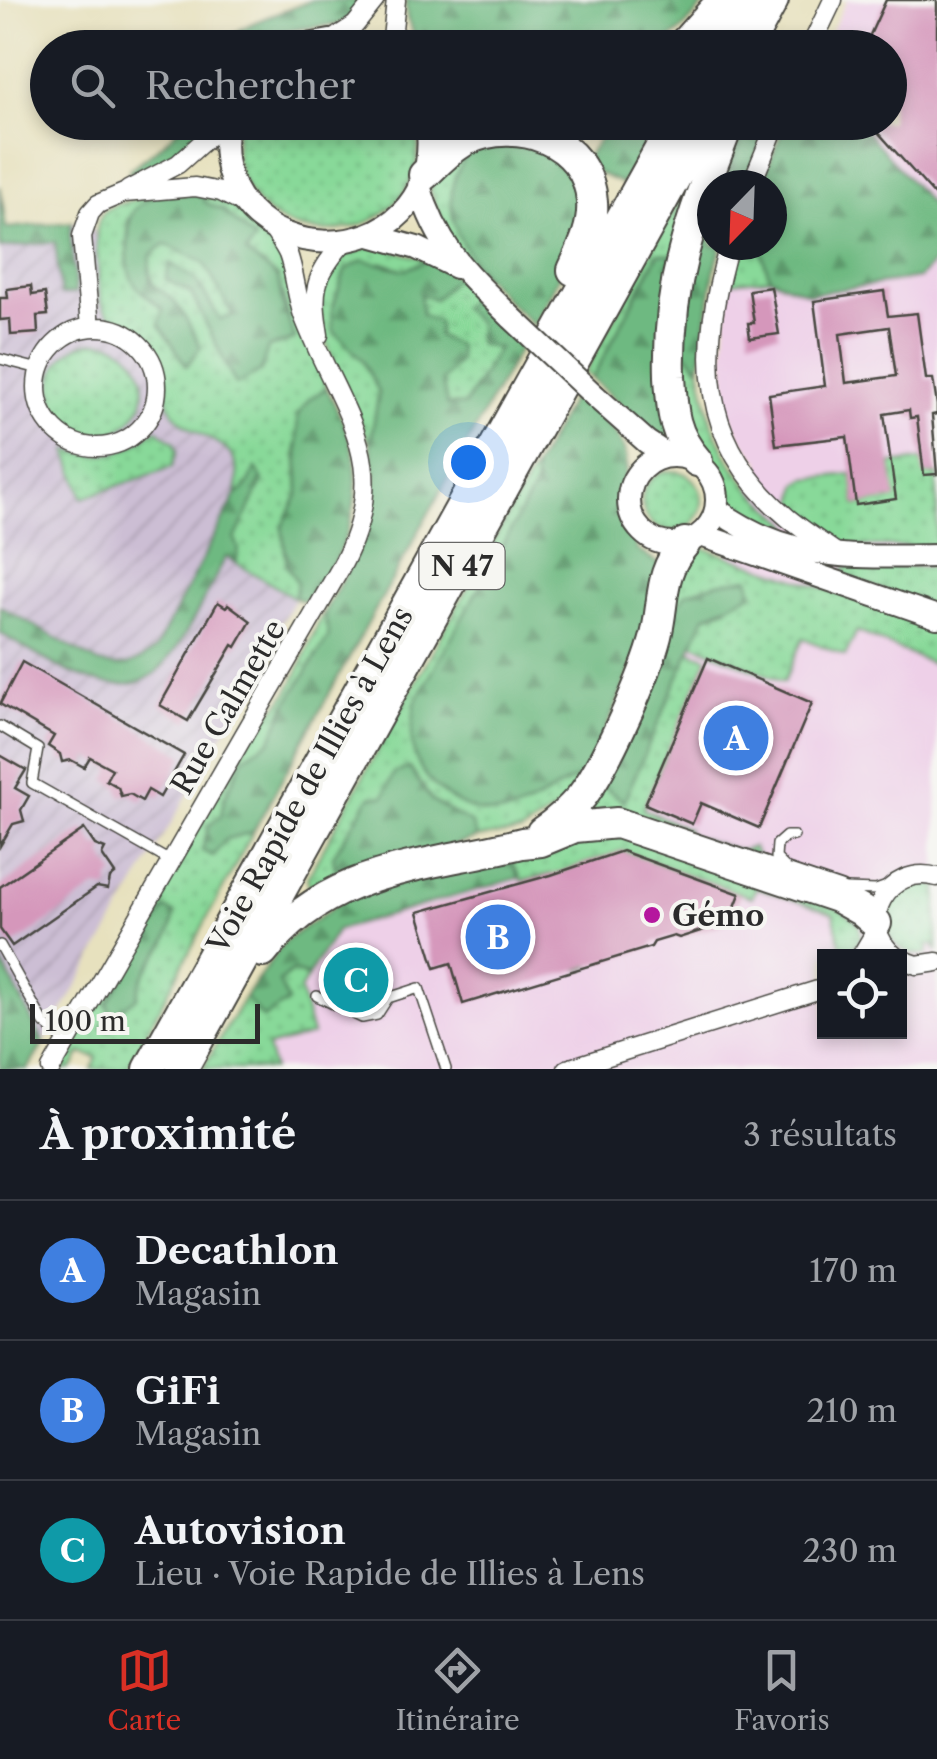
<!DOCTYPE html>
<html lang="fr">
<meta charset="utf-8">
<style>
:root{--surface:#171b24;--page:#242831;--text:#f1f3f6;--muted:#9ea1a6;--line:#363941;--accent:#d93025}
body{margin:0;font-family:"Libre Caslon Text",serif;background:var(--page);color:var(--text)}
.controls{position:absolute;right:30px;bottom:30px;display:grid;overflow:hidden;border-radius:0px;box-shadow:0 5px 15px #0003}
.controls button{width:90px;height:90px;display:grid;place-items:center;padding:0;border:0;border-bottom:2px solid var(--line);background:var(--surface);color:var(--text);font:50px sans-serif}
.compass{position:absolute;left:697px;top:170px;width:90px;height:90px;border-radius:50%;background:var(--surface);box-shadow:0 5px 15px #0003;rotate:203deg}
.scale{position:absolute;left:30px;bottom:25px;width:230px;box-sizing:border-box;padding-left:10px;border:5px solid #2b2b2b;border-top:0;font-size:28px;line-height:35px;white-space:nowrap;color:#2b2b2b;-webkit-text-stroke:8px #f6f6f2;paint-order:stroke}
.you{position:absolute;left:468px;top:462px;width:35px;height:35px;margin:-25px;border:8px solid #fff;border-radius:50%;background:#1a73e8;box-shadow:0 0 0 15px #1a73e833}
.badge{display:grid;place-items:center;width:65px;height:65px;border-radius:50%;background:var(--accent);color:#fff;font-size:32px;font-weight:700}
.pin{position:absolute;translate:-50% -50%;border:5px solid #fff;box-shadow:0 2px 10px #0006}
.list{margin:0;padding:0;list-style:none}
h2{display:flex;justify-content:space-between;align-items:center;height:130px;margin:0;padding:0 40px;font-size:42px}
h2 small{font-size:32px;font-weight:400;color:var(--muted)}
.list li{display:grid;grid-template-columns:65px 1fr auto;gap:30px;align-items:center;box-sizing:border-box;height:140px;padding:0 40px;border-top:2px solid var(--line)}
.list b{display:block;font-size:38px;white-space:nowrap}
.list p{margin:0;font-size:32px;white-space:nowrap;color:var(--muted)}
.list em{font-size:32px;font-style:normal;color:var(--muted)}
.icon{flex:none;width:55px;height:55px;fill:none;stroke:currentColor;stroke-width:2;stroke-linecap:round;stroke-linejoin:round}
.map{position:relative;flex:none;width:937px;height:1069px;overflow:hidden}
.search{position:absolute;background:var(--surface);box-shadow:0 5px 15px #0003;left:30px;right:30px;top:30px;height:110px;display:flex;align-items:center;gap:25px;box-sizing:border-box;padding:0 35px;border-radius:55px;color:var(--muted);font-size:38px}
.sheet{height:550px;background:var(--surface)}
nav{display:flex;justify-content:space-around;align-items:center;box-sizing:border-box;height:140px;border-top:2px solid var(--line);background:var(--surface);font-size:28px;color:var(--muted)}
nav a{display:grid;justify-items:center;gap:5px}
nav .on{color:var(--accent)}
.map>svg:first-child{display:block}
</style>
<div class="map">
<svg width="937" height="1069" viewBox="0 0 937 1069">
<defs>
<pattern id="industrial-furrows" width="10" height="10" patternUnits="userSpaceOnUse" patternTransform="scale(2.5)"><rect width="10" height="10" fill="#ccbed4"/><path d="M-1 1l2-2M0 10L10 0M9 11l2-2" fill="none" stroke="#afa3b6"/></pattern>
<pattern id="grass-dots" width="8" height="8" patternUnits="userSpaceOnUse" patternTransform="scale(2.5)"><rect width="8" height="8" fill="#88d999"/><path d="M2 2h.1M6 6h.1" fill="none" stroke="#76ba84" stroke-width="1.8" stroke-linecap="round"/></pattern>
<pattern id="forest-firs" width="22" height="20" patternUnits="userSpaceOnUse" patternTransform="scale(2.5)"><rect width="22" height="20" fill="#6eb981"/><path d="M5 1l3.5 6h-7zM16 11l3.5 6h-7z" fill="#5b976a"/></pattern>
</defs>
<rect width="100%" height="100%" fill="#f6f6f2"/>
<filter id="ink" filterUnits="userSpaceOnUse"><feTurbulence type="fractalNoise" baseFrequency=".01" numOctaves="2"/><feDisplacementMap in="SourceGraphic" scale="20" xChannelSelector="R" yChannelSelector="G"/><feConvolveMatrix kernelMatrix="1 2 1 2 8 2 1 2 1" color-interpolation-filters="sRGB"/></filter>
<filter id="wash" filterUnits="userSpaceOnUse"><feTurbulence type="fractalNoise" baseFrequency=".0048" numOctaves="4" result="noise"/><feDisplacementMap in="SourceGraphic" scale="40" xChannelSelector="R" yChannelSelector="G"/><feGaussianBlur stdDeviation="2.25" result="paint"/><feColorMatrix in="noise" values="0 0 0 0 0 0 0 0 0 0 0 0 0 0 0 0 0 1.4 0 .05"/><feComposite in="paint" operator="in"/></filter>
<g filter="url(#wash)">
<rect width="100%" height="100%" fill="#e7e1be"/>
<path fill="#eed0e8" fill-rule="evenodd" d="M847 0H937V212L859 123 890 122V48H823Z
M937 259V1069H273L267 1047 312 1035 300 990 337 930 553 867 624 801 705 616 761 463 741 439 727 406 724 355 730 282 770 278 810 294 919 278ZM824 956H900V1032H824Z"/>
<path fill="url(#industrial-furrows)" d="M0 186 6 228 72 222 94 229 100 291 176 351 256 468 209 547 295 598 258 664 257 675 44 1043 0 959Z"/>
<path fill="url(#grass-dots)" stroke="#5a8262" stroke-width="2.5" d="M237 123H416C440 244 259 273 237 161 234 149 237 135 237 123Z
M737 123H749L724 185H712V215L691 274 681 347 700 368 711 422 728 458 751 490 790 524 795 538C777 531 745 524 734 507 727 496 730 482 722 471 713 457 695 448 686 433 675 414 676 393 675 373 672 278 701 207 737 123Z
M706 150 674 255 658 253 592 379 585 373Z
M468 152 453 220 485 279 452 247 430 191 433 180Z
M158 194 128 219C128 272 119 273 163 309L175 302C153 288 146 282 151 254L165 244 204 263 234 315 220 320 196 280 170 264 166 279 191 293 236 384 267 348 294 340 278 277 246 253 254 240 223 210 206 203 199 194 232 205 279 250 327 388 296 446 299 493 282 527 287 566 297 582 295 598 236 563 239 549 235 539 243 520 247 487 236 495C247 434 199 447 173 412 161 395 172 372 159 354 145 333 119 328 106 311 97 299 99 280 98 266 92 202 101 209 158 194Z
M739 245H759L770 278 730 282Z
M369 247H381L428 260 405 270 381 262 333 330 362 360 379 392 370 444C351 400 300 315 329 269 338 255 354 252 369 247Z
M456 277 476 295 478 323 498 347 465 405H447L442 381 459 360 421 315 420 293Z
M52 388a46 46 0 1 1 92 0a46 46 0 1 1-92 0Z
M156 429 174 442 177 451 172 467 83 498 67 450C104 461 128 454 156 429Z
M922 460 925 475 937 474V547L854 546 840 541 795 504 798 484 806 479 852 474 856 505 895 499 891 464Z
M534 468 536 484 505 813 536 802 567 780 588 774 570 800 522 832 477 838 472 824 432 801 410 768 394 773 350 878 320 892 310 888 307 878Z
M642 501a30 30 0 1 1 60 0a30 30 0 1 1-60 0Z
M704 548 937 626V666L857 631 845 656 803 638 784 682 691 643 705 616 729 607 666 611 693 550Z
M844 567H937V609L849 578 843 570Z
M324 612 329 636 286 705 271 740 244 757 224 799 221 816 226 839 253 832 127 1069H92L97 1058 81 1053 72 1069H60L260 720C298 698 304 646 324 612Z
M688 650 708 658 643 809 688 829 686 834 741 851 753 847 758 856 577 810 597 782 624 800Z
M602 828 840 909 859 923 861 938 847 956H831L842 950 833 913 756 887 752 897 748 896 622 851 558 873 590 967 579 970 551 874 522 881 509 855Z
M922 883 937 886V952L933 944 929 945 927 955C876 957 871 894 922 883Z
M293 971 308 977 300 990 312 1035 267 1047 273 1069H202L245 997 263 1018 278 983Z"/>
<path fill="url(#forest-firs)" stroke="#4c7256" stroke-width="2.5" d="M312 0H365L347 20 339 24 277 32 252 47 219 48C242 20 281 15 312 0Z
M405 0H708L682 30 658 48 420 47 407 19Z
M184 123H209C188 148 162 169 129 174L130 169 163 144Z
M611 123H658L623 184 591 170 584 160Z
M749 123H769L744 185H724Z
M785 123H859L937 212V259L919 278 809 294 770 278 759 245H772V185H761Z
M511 142 546 150 575 179 581 202 568 259 534 326C496 290 438 240 454 181 457 171 463 161 468 152Z
M0 186 6 228 72 222 70 232 76 293 61 295 55 242 0 248Z
M158 194H199L206 203 223 210 255 240 246 253 278 277 282 302 295 339 268 348 261 371 236 385 191 293 166 279 170 263 196 280 220 319 233 316 204 263 165 244 151 255C143 294 161 283 177 305 187 318 193 334 201 347L187 366 159 324 163 309C134 285 125 283 128 244 131 211 127 210 158 194Z
M712 215V245H722L714 272 700 368 681 347 691 274Z
M659 253 674 255 669 436 660 440 592 379Z
M363 260 405 270 428 260 456 277 435 299 420 294 422 315 439 322 438 336 458 346 459 360 442 381 447 405H465L498 348 478 344V323L461 307 476 295 523 342 253 832 226 839 213 856 202 851 209 825 221 816 224 799 244 757 271 740 286 705 329 636 324 612 360 547 376 481 370 444 379 392 362 360 333 330 332 310 345 270Z
M327 388C336 408 349 431 354 453 364 507 342 563 304 602L295 598 297 582 287 566 282 527 299 493 297 416 309 399Z
M574 394C596 414 628 434 627 467 626 481 620 493 621 506 623 522 634 534 637 550L661 565 656 608 588 774C556 783 535 809 504 813 465 818 416 782 412 743 411 730 414 716 415 703L536 484 534 468Z
M256 468 263 480 235 539 239 549 236 563 226 557C209 587 178 659 151 676 108 705 37 655 0 633V606L99 663C122 670 136 664 155 650L236 495 247 487Z
M749 578 753 593 705 616 624 801 597 782 666 611 676 609 686 593 717 583Z
M409 768 432 801 472 824 477 838 350 878 335 868 333 856 370 797 384 796 394 773Z
M509 855 519 878 337 930 308 976 293 971 279 982 288 1002 263 1018 245 997 285 941 351 895Z
M165 909 174 913C172 953 141 961 137 997L123 1008 110 1031 102 1028 110 1012 107 1004Z
M0 959 44 1043 28 1069H0Z"/>
<g id="blocks">
<path fill="#d597bb" fill-rule="evenodd" d="M886 0H937V198L869 122H890V48H864Z
M31 286 32 295 45 293 48 315 37 316 38 333 11 335 10 319 0 320V298H8L7 289Z
M771 287 779 334 750 338 748 323H754L749 290Z
M884 291 888 316 917 313 926 379H933L937 405V414L932 415 937 474 924 475 917 417 910 418 909 410 884 414 896 499 856 505 847 437 776 445 769 394 825 386 814 301ZM889 327 896 376 846 383 840 334Z
M218 602 226 607 228 604 251 621 236 647 233 645 188 721 160 705Z
M708 658 812 703 759 828 701 803 692 824 645 804Z
M22 662 184 755 160 797 148 790 142 801 130 794 121 796 118 787 106 780 112 769 90 757 84 767 71 760 62 762 60 754 48 746 54 736 0 704Z
M0 755 26 770 15 788 29 796 21 810 24 821 13 824 0 846Z
M84 829 95 845 105 849 102 855 115 874 110 878 108 889 97 887 12 946 0 929V887Z
M622 851 740 894 729 922 679 938 674 936 654 942 651 947 463 1004 451 963 435 968 418 912 551 875Z
M341 953 387 978 371 1007 325 982Z"/>
</g>
</g>
<g filter="url(#ink)">
<use href="#blocks" fill-opacity="0" stroke="#474641" stroke-width="2.5"/>
<g fill="none" stroke-linecap="round" stroke-linejoin="round">
<defs>
<path id="service" d="M0 359 39 369
M0 726 38 749 32 783 170 861
M785 867 776 858 777 844 786 836H794
M846 889 876 890 890 885
M0 945 44 1023 66 1042
M317 996 362 1018 377 1015 388 998 419 988 446 1069"/>
<path id="minor" d="M330 41 355 25 375 0
M391 48 396 0
M810 48 833 0
M751 185 777 122
M128 190 178 164 225 122
M729 245C698 352 697 441 788 518 804 531 821 542 838 554
M90 327 82 236 90 213 98 204 124 193 195 187 221 192 246 205
M37 387a60 60 0 1 1 120 0a60 60 0 1 1-120 0Z
M319 335C312 291 313 278 343 243
M861 956 877 929
M895 956C854 924 888 863 937 877
M900 959 917 965 937 962
M51 1069 340 569C398 461 340 413 303 315 296 295 295 273 288 254 284 245 277 236 272 228
M567 1069 824 988"/>
<path id="tertiary" d="M291 48 330 41 363 48
M227 122C202 279 450 284 427 122
M419 186C438 249 467 274 512 318
M370 235 417 248 456 267
M595 396 647 442 667 455
M629 500a44 44 0 1 1 88 0a44 44 0 1 1-88 0Z
M717 510C789 562 852 557 937 556
M701 535 937 617"/>
<path id="trunk" d="M680 48 723 0
M717 48 743 0
M747 48 773 0
M424 175C437 163 450 148 466 140 517 116 588 140 592 202 594 226 583 248 573 270
M697 461C673 434 672 411 670 376 667 276 694 213 729 122
M542 832C557 822 570 810 582 796 606 764 646 675 656 636 665 599 658 574 685 543
M263 952C327 867 427 867 522 843L541 841 575 827 617 823 837 897 862 911 876 923
M149 1069 675 122
M182 1069 706 122"/>
</defs>
<use href="#service" stroke="#474641" stroke-width="12"/>
<use href="#minor" stroke="#474641" stroke-width="21"/>
<use href="#tertiary" stroke="#474641" stroke-width="26"/>
<use href="#trunk" stroke="#474641" stroke-width="34"/>
<use href="#service" stroke="#fff" stroke-width="9"/>
<use href="#minor" stroke="#fff" stroke-width="18"/>
<use href="#tertiary" stroke="#fff" stroke-width="22"/>
<use href="#trunk" stroke="#fff" stroke-width="30"/>
<defs>
<path id="tertiary-bridge" d="M512 318 595 396"/>
</defs>
<use href="#tertiary-bridge" stroke="#474641" stroke-width="26" stroke-linecap="butt"/>
<use href="#tertiary-bridge" stroke="#fff" stroke-width="22"/>
</g>
</g>
<circle fill="#b5179e" stroke="#f6f6f2" stroke-width="4" cx="652" cy="915" r="10"/>
<g text-anchor="middle" dominant-baseline="central" stroke-width="8" stroke-linejoin="round" paint-order="stroke">
<rect fill="#f6f6f2" stroke="#686867" stroke-width="2.5" x="419.5" y="543" width="85" height="46" rx="8"/>
<g font-size="28" font-weight="bold" fill="#2b2b2b">
<text x="462" y="566">N 47</text>
</g>
<g font-size="30" fill="#2b2b2b" stroke="#f6f6f2">
<text transform="translate(228 707) rotate(-60)">Rue Calmette</text>
<text transform="translate(310 780) rotate(-61)">Voie Rapide de Illies à Lens</text>
</g>
<g font-size="30" font-weight="bold" fill="#2b2b2b" stroke="#f6f6f2" text-anchor="start">
<text x="672" y="915">Gémo</text>
</g>
</g>
</svg>
<div class="controls">
<button><svg class="icon" aria-label="locate" viewBox="0 0 24 24"><circle cx="12" cy="12" r="6"/><path d="M12 2v4M12 18v4M2 12h4M18 12h4"/></svg></button>
</div>
<svg class="compass" viewBox="-18 -18 36 36"><path d="M0-13l5 13h-10z" fill="#e53935"/><path d="M0 13l5-13h-10z" fill="#9ea1a6"/></svg>
<div class="scale">100 m</div>
<div class="you"></div>
<div class="pin badge" style="left:736px;top:738px;background:#3f7fe0">A</div>
<div class="pin badge" style="left:498px;top:937px;background:#3f7fe0">B</div>
<div class="pin badge" style="left:356px;top:980px;background:#0f9aa8">C</div>
<div class="search"><svg class="icon" aria-label="search" viewBox="0 0 24 24"><circle cx="10" cy="10" r="6"/><path d="M15 15l6 6"/></svg>Rechercher</div>
</div>
<section class="sheet">
<h2>À proximité<small>3 résultats</small></h2>
<ul class="list">
<li><span class="badge" style="background:#3f7fe0">A</span><div><b>Decathlon</b><p>Magasin</p></div><em>170 m</em></li>
<li><span class="badge" style="background:#3f7fe0">B</span><div><b>GiFi</b><p>Magasin</p></div><em>210 m</em></li>
<li><span class="badge" style="background:#0f9aa8">C</span><div><b>Autovision</b><p>Lieu · Voie Rapide de Illies à Lens</p></div><em>230 m</em></li>
</ul>
</section>
<nav>
<a class="on"><svg class="icon" aria-label="map" viewBox="0 0 24 24"><path d="M3 6l6-2 6 2 6-2v14l-6 2-6-2-6 2zM9 4v14M15 6v14"/></svg>Carte</a>
<a><svg class="icon" aria-label="directions" viewBox="0 0 24 24"><path d="M12 3l9 9-9 9-9-9zM9 14v-3h6M13 9l2 2-2 2"/></svg>Itinéraire</a>
<a><svg class="icon" aria-label="saved" viewBox="0 0 24 24"><path d="M7 4h10v16l-5-4-5 4z"/></svg>Favoris</a>
</nav>
